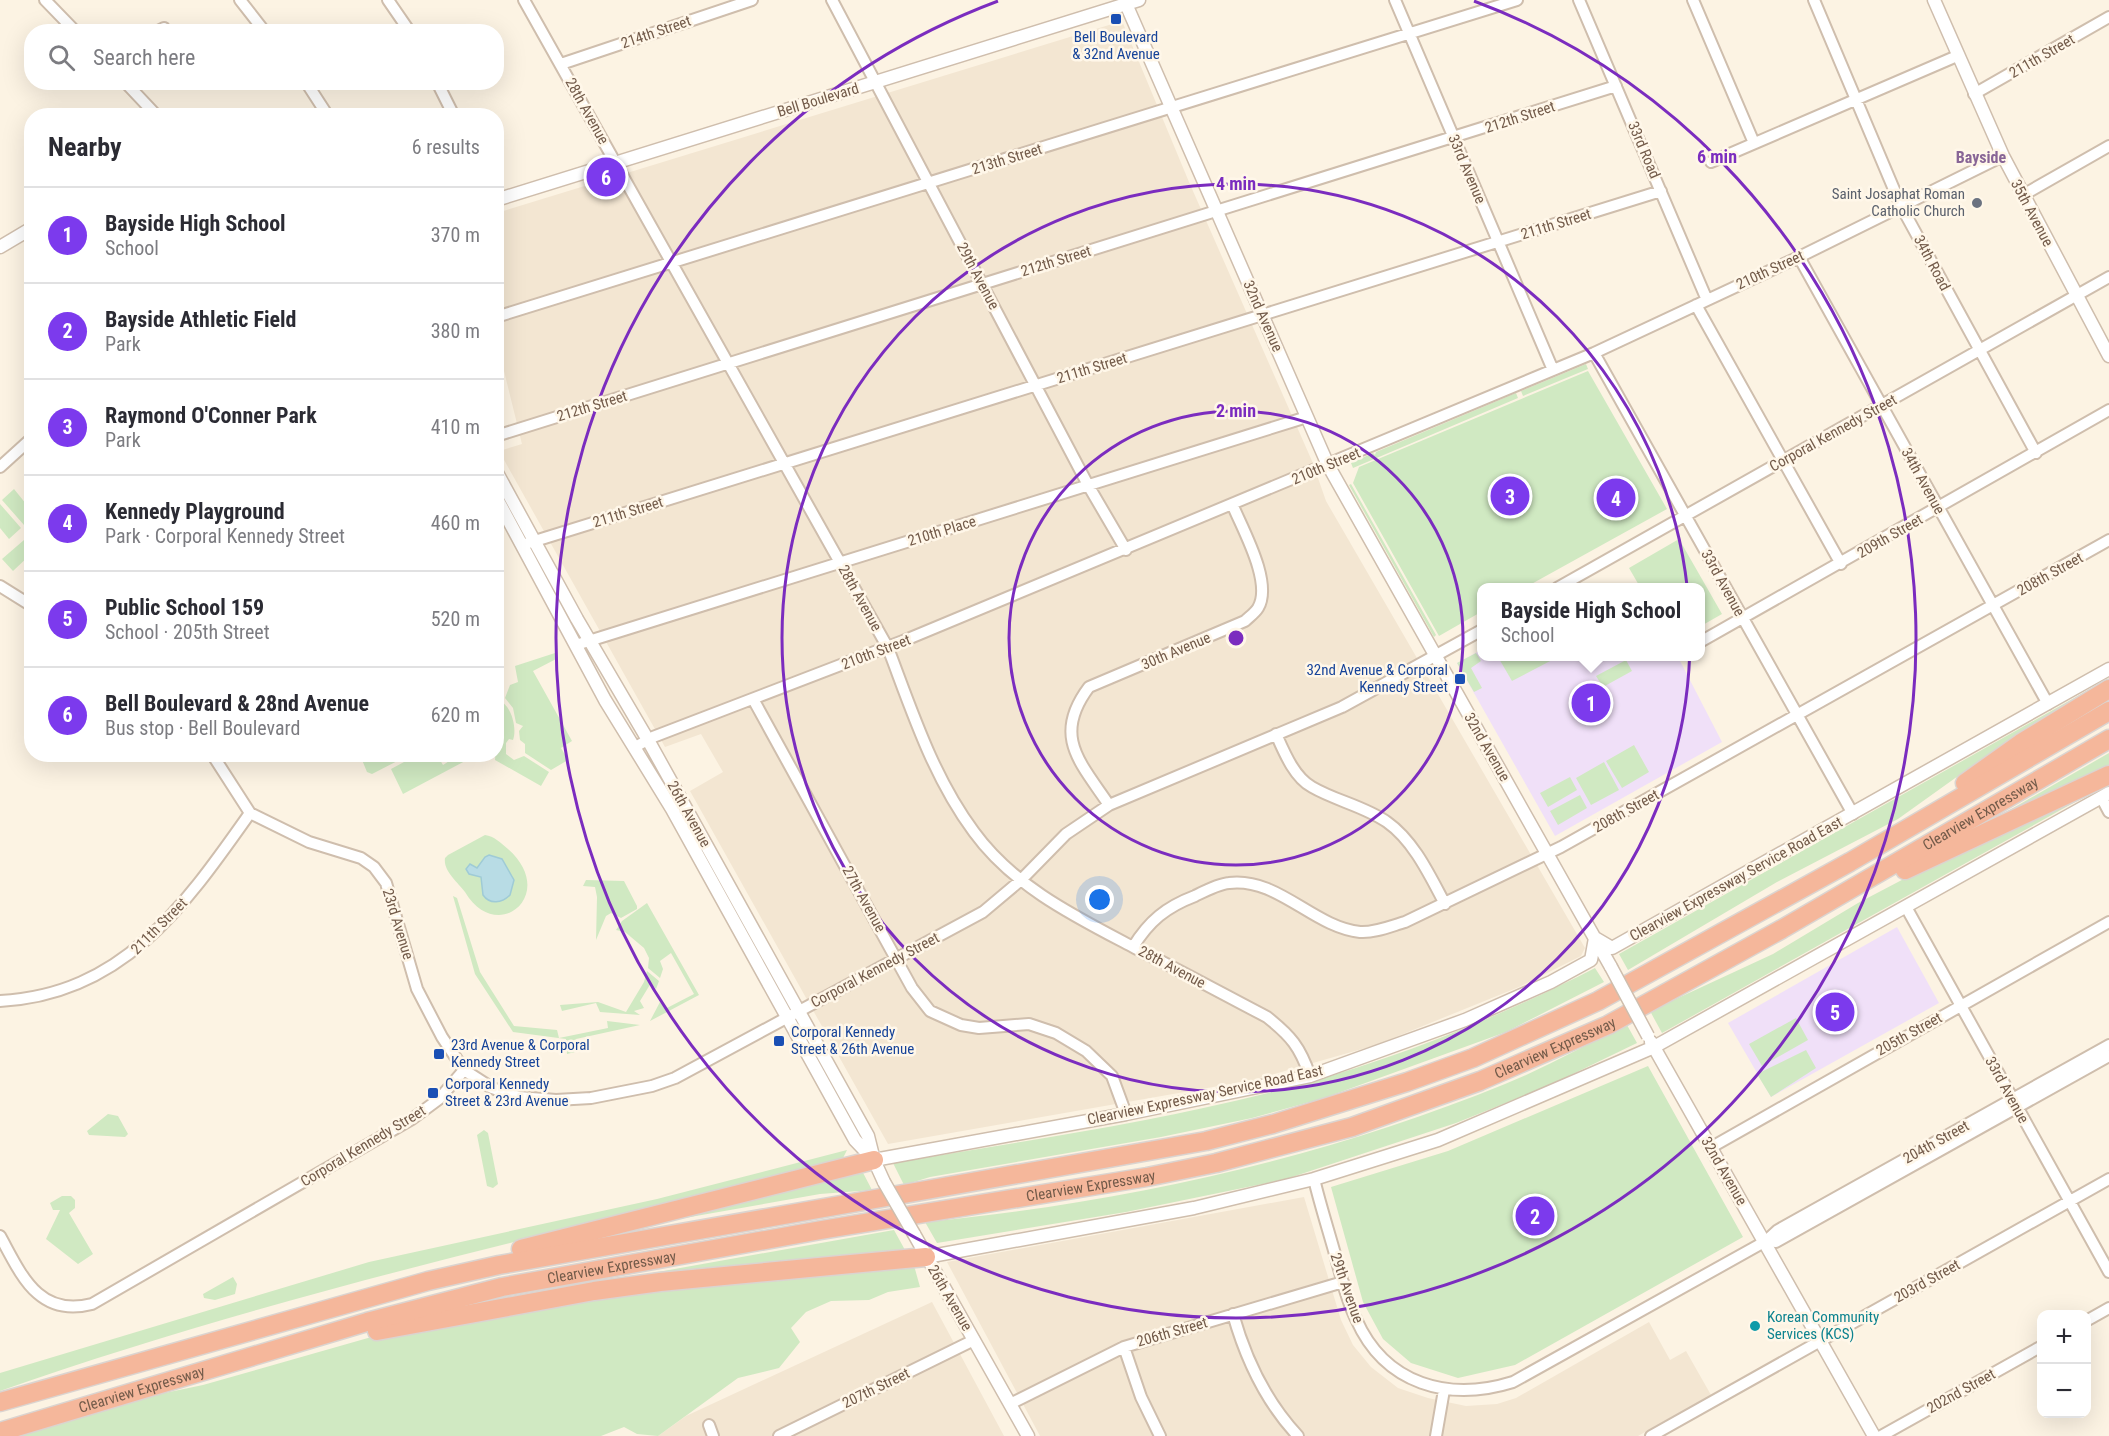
<!DOCTYPE html>
<meta charset="utf-8">
<style>
:root{--surface:#fff;--page:#f2f2f3;--text:#2b2b33;--muted:#7c7c81;--line:#e1e1e2;--accent:#7c3aed}
body{margin:0;font-family:"Roboto Condensed",sans-serif;background:var(--page);color:var(--text)}
.controls{position:absolute;right:18px;bottom:18px;display:grid;overflow:hidden;border-radius:12px;box-shadow:0 6px 24px #0002}
.controls button{width:54px;height:54px;display:grid;place-items:center;padding:0;border:0;border-bottom:2px solid var(--line);background:var(--surface);color:var(--text);font:30px sans-serif}
.you{position:absolute;left:1100px;top:900px;width:21px;height:21px;margin:-15px;border:4px solid #fff;border-radius:50%;background:#1a73e8;box-shadow:0 0 0 9px #1a73e833}
.badge{display:grid;place-items:center;width:39px;height:39px;border-radius:50%;background:var(--accent);color:#fff;font-size:20px;font-weight:700}
.pin{position:absolute;translate:-50% -50%;border:3px solid #fff;box-shadow:0 2px 6px #0006}
.popup{position:absolute;left:1477px;top:583px;width:228px;height:78px;box-sizing:border-box;display:grid;place-content:center;border-radius:12px;background:var(--surface);filter:drop-shadow(0 2px 4px #0005);font-size:20px;white-space:nowrap;color:var(--muted)}
.popup b{font-size:22px;color:var(--text)}
.popup::after{content:'';position:absolute;left:50%;top:100%;margin-left:-12px;border:12px solid transparent;border-top-color:var(--surface)}
.list{margin:0;padding:0;list-style:none}
h2{display:flex;justify-content:space-between;align-items:center;height:78px;margin:0;padding:0 24px;font-size:26px}
h2 small{font-size:20px;font-weight:400;color:var(--muted)}
.list li{display:grid;grid-template-columns:39px 1fr auto;gap:18px;align-items:center;box-sizing:border-box;height:96px;padding:0 24px;border-top:2px solid var(--line)}
.list b{display:block;font-size:22px;white-space:nowrap}
.list p{margin:0;font-size:20px;white-space:nowrap;color:var(--muted)}
.list em{font-size:20px;font-style:normal;color:var(--muted)}
.icon{flex:none;width:33px;height:33px;fill:none;stroke:currentColor;stroke-width:2;stroke-linecap:round;stroke-linejoin:round}
.map{position:relative;flex:none;width:2109px;height:1436px;overflow:hidden}
.search{position:absolute;background:var(--surface);box-shadow:0 6px 24px #0002;left:24px;top:24px;width:480px;height:66px;display:flex;align-items:center;gap:15px;box-sizing:border-box;padding:0 21px;border-radius:24px;color:var(--muted);font-size:22px}
.panel{position:absolute;background:var(--surface);box-shadow:0 6px 24px #0002;left:24px;top:108px;width:480px;height:654px;border-radius:24px}
.map>svg:first-child{display:block}
</style>
<div class="map">
<svg width="2109" height="1436" viewBox="0 0 2109 1436">
<rect width="100%" height="100%" fill="#fcf3e3"/>
<path fill="#f3e6d2" d="M1122 21 1189 182 1312 461 1326 501 1585 948 1581 956 1519 987 1376 1045 1253 1080 888 1144 690 791 723 772 701 734 665 747 499 451 522 444 503 367 497 368V213Z
M1304 1197 1341 1320 1353 1345 1371 1367 1398 1388 1428 1398 1466 1406 1497 1404 1516 1398 1649 1322 1670 1360 1686 1351 1711 1395 1638 1436H1040L947 1262Z
M932 1302 1004 1436H658L686 1416Z"/>
<path fill="#f0e0f8" d="M1481 650 1482 656 1678 657 1722 742 1555 836 1457 663Z
M1897 927 1939 1003 1771 1097 1728 1023Z"/>
<path fill="#d0e9c2" d="M1586 364 1588 369 1523 396 1521 391Z
M1588 371 1667 509 1526 587 1482 588 1481 612 1439 636 1353 483 1359 467Z
M1516 393 1518 398 1353 468 1351 463 1373 453 1375 455 1376 452Z
M1351 484 1436 635 1434 637 1349 485Z
M14 489 31 510V519L24 525 2 500Z
M0 504 21 528 9 539 0 528Z
M1679 539 1722 614 1701 626 1700 588 1640 587 1629 568Z
M24 540 31 548V554L13 571 2 559Z
M555 653 558 658 533 671 572 741 561 748 568 760 551 770 525 753V744L520 740 519 731 523 726 516 723 513 708 505 698 510 685 518 682 515 666Z
M1476 653 1481 661 1471 668 1482 688 1474 692 1457 663Z
M1552 656 1554 659 1512 681 1498 657Z
M1626 660 1632 671 1603 687 1596 676Z
M2108 679 2109 682 1993 751 1898 819 1777 882 1628 970 1619 954Z
M497 700C509 701 518 726 513 740L509 739 506 743V754L514 760 524 756 549 772 541 786 495 760 499 708Z
M1634 745 1649 772 1622 788 1606 761Z
M2109 753V767L1980 827Z
M360 755V754L409 755 372 774 367 772Z
M417 755H437L443 765 454 758 467 760 403 794 391 769Z
M1604 762 1619 790 1591 805 1576 778Z
M1570 777 1577 790 1548 807 1540 793Z
M2109 783 1662 1033 1650 1011 1773 954 1858 903 1938 861Z
M1580 795 1587 808 1558 825 1550 811Z
M485 835C494 836 501 843 508 849 559 894 497 946 465 892 458 882 443 871 445 858L448 855Z
M586 880 624 881 637 906V909L621 918 611 913 606 916 596 940 597 897 595 887 583 886Z
M453 896 457 898 480 972 514 1026 557 1030 559 1038 608 1028 607 1021 640 1025 576 1039 579 1051 567 1054 566 1039 513 1032 475 974Z
M647 903 699 995 650 1021 660 1002 665 1009 694 994 671 953 660 961 663 969 660 978 648 968 649 958 644 948 625 932 616 930 622 921Z
M1595 968 1604 982 1506 1032 1324 1098 1252 1118 1161 1137 930 1177 904 1185 893 1163C1018 1142 1145 1124 1268 1093 1381 1065 1492 1021 1595 968Z
M647 971 659 981 656 989 651 983 640 1001 644 1008 634 1011 640 1015 600 1012 596 1003 562 1011 560 1005 598 1002 626 1012 644 982Z
M1796 1018 1808 1040 1762 1066 1749 1044Z
M1627 1025 1637 1043 1548 1086 1456 1123 1286 1179 1126 1212 937 1243 925 1222C1123 1203 1321 1159 1505 1084 1547 1067 1587 1044 1627 1025Z
M1806 1050 1816 1068 1771 1097 1757 1074Z
M1648 1066 1743 1237 1515 1365 1458 1378 1411 1363 1383 1339 1363 1302 1331 1187 1448 1151Z
M108 1114 118 1116 128 1134 125 1137 89 1135 87 1131Z
M484 1130 488 1133 498 1184 493 1188 487 1186 477 1135Z
M847 1150 841 1162C559 1232 275 1294 0 1391V1373L369 1262 657 1199Z
M860 1167 872 1190 820 1194 594 1234Z
M62 1196H71L75 1200V1208L69 1213 93 1254 78 1264 46 1239 60 1210H53L50 1203Z
M894 1230 905 1250 690 1271 551 1291Z
M909 1260 915 1269 920 1287 888 1292 869 1300 831 1301 806 1312 791 1328 800 1342 779 1368 738 1378 658 1436 637 1434 624 1427 601 1436H21L155 1395 203 1385 382 1334 536 1306Z
M233 1277 237 1284 235 1294 215 1300 204 1298 203 1294Z"/>
<path fill="#b8dce5" stroke="#9fcbd6" stroke-width="1.5" d="M489 855 502 859 514 880 510 895C502 903 490 905 483 895L481 877 469 874 466 869 470 864 477 868 485 857Z"/>
<g fill="none" stroke-linecap="round" stroke-linejoin="round">
<defs>
<path id="minor" d="M45 0 76 32
M240 0 265 32
M388 0 410 32
M524 0 888 648C912 711 933 777 974 832 1014 887 1076 917 1135 948 1179 970 1223 994 1267 1017 1291 1036 1300 1047 1310 1076
M832 0 1088 485 1126 550
M1395 0 1553 370
M1579 0 1707 300
M1693 0 1754 143
M1814 0 1901 206 2036 453
M156 32 164 28
M561 64 752 0
M125 82 157 116
M306 82 328 116
M437 82 454 116
M1974 94 2109 17
M1711 162 1957 56
M2023 195 2109 146
M1799 257 2048 704
M1696 305 1841 564
M496 317 1517 0
M1594 353 1853 814
M496 436 1616 86
M0 467 32 438
M522 545 1661 191
M0 586 32 606
M1557 588 2109 277
M1700 642 2109 410
M576 645 1307 417
M753 699 912 988 930 1011 961 1025 979 1028 1029 1024 1056 1033 1086 1051 1112 1076 1126 1114
M1276 734C1284 752 1294 777 1312 787 1336 801 1364 806 1387 822 1414 841 1430 876 1445 904
M635 747 653 737 903 641 1594 353 1799 257 2003 156
M212 754 250 813 309 842 361 858 374 867 386 883 417 989 442 1037 464 1070 492 1088 519 1097 556 1100 591 1098 652 1086 675 1078 983 912 1021 880 1066 834 1109 805 1342 707 1482 630
M2101 797 2109 812
M1109 805C1080 762 1052 736 1089 687L1245 621C1249 617 1255 613 1258 608 1273 583 1243 530 1233 506
M1906 907 2109 1272
M1133 947C1149 921 1166 907 1195 896 1205 891 1218 884 1229 883 1278 877 1313 927 1360 932 1375 933 1391 926 1405 922L1561 847 2109 540
M0 1001C123 995 185 905 250 813
M1710 1148 2109 922
M1314 1179C1320 1204 1328 1229 1335 1254 1341 1276 1346 1299 1356 1319 1385 1385 1449 1402 1513 1382L1766 1241 1778 1230 2109 1045
M0 1236C21 1274 38 1318 92 1304L412 1119 439 1099 464 1070
M1766 1241 1776 1242 2109 1056
M1233 1314C1246 1360 1265 1401 1298 1436
M2086 1321 2109 1308
M1124 1347 1141 1397 1160 1436
M1010 1404 1124 1347 1343 1282
M709 1425 713 1436
M779 1436 974 1340
M1436 1436 1444 1390
M1651 1436 2109 1179
M1881 1436 2042 1346"/>
<path id="tertiary" d="M1934 0 2003 156 2109 356
M1126 4 1328 465 1611 967
M496 200 1139 0
M0 247 32 228
M496 471 577 619 648 740 868 1136 874 1160 884 1182
M496 497 605 700 672 809 855 1140 874 1160
M1651 1042 1874 1436
M874 1160 1126 1114 1310 1076 1465 1020 1551 982 1591 960 1595 938 1612 948 2109 669
M914 1234 1028 1436
M926 1257 1194 1208 1314 1179 1438 1140 1654 1047 2109 793"/>
<g id="motorway">
<path d="M1965 783 2021 743 2109 689"/>
<path d="M1905 870 2109 775"/>
<path d="M521 1249 874 1160"/>
<path d="M377 1331 594 1291 660 1282 926 1257"/>
<path d="M0 1402 428 1281 499 1265 1206 1141 1273 1124 1407 1082 1473 1058 1598 1001 1850 862 2109 711"/>
<path id="s1" d="M0 1432 367 1322 502 1287 821 1230 1147 1177 1216 1163 1352 1127 1480 1081 1608 1025 1782 929 2109 739"/>
</g>
</defs>
<use href="#minor" stroke="#cfbead" stroke-width="14"/>
<use href="#tertiary" stroke="#cfbead" stroke-width="15"/>
<use href="#motorway" stroke="#dbd4d0" stroke-width="21"/>
<use href="#minor" stroke="#fff" stroke-width="10"/>
<use href="#tertiary" stroke="#fff" stroke-width="12"/>
<use href="#motorway" stroke="#f5b79b" stroke-width="18"/>
<defs>
<path id="tertiary-bridge" d="M1611 967 1648 1036
M884 1182 914 1234"/>
</defs>
<use href="#tertiary-bridge" stroke="#cfbead" stroke-width="15" stroke-linecap="butt"/>
<use href="#tertiary-bridge" stroke="#fff" stroke-width="12"/>
</g>
<g fill="none" stroke="#7b2cbf" stroke-width="3">
<circle cx="1236" cy="638" r="227"/>
<circle cx="1236" cy="638" r="454"/>
<path d="M1474 1A680 680 0 1 1 998 1"/>
</g>
<g fill="#1a4fb4" stroke="#fff7e9" stroke-width="2">
<rect x="1110" y="13" width="12" height="12" rx="3"/>
<rect x="1454" y="673" width="12" height="12" rx="3"/>
<rect x="773" y="1035" width="12" height="12" rx="3"/>
<rect x="433" y="1048" width="12" height="12" rx="3"/>
<rect x="427" y="1087" width="12" height="12" rx="3"/>
</g>
<circle fill="#6b7280" stroke="#fff7e9" stroke-width="2" cx="1977" cy="203" r="6"/>
<circle fill="#0f9aa8" stroke="#fff7e9" stroke-width="2" cx="1755" cy="1326" r="6"/>
<g text-anchor="middle" dominant-baseline="central" stroke-width="5" stroke-linejoin="round" paint-order="stroke">
<g font-size="15" fill="#735b4a" stroke="#fff7e9">
<text transform="translate(656 32) rotate(-19)">214th Street</text>
<text transform="translate(2042 56) rotate(-30)">211th Street</text>
<text transform="translate(818 100) rotate(-17)">Bell Boulevard</text>
<text transform="translate(587 111) rotate(61)">28th Avenue</text>
<text transform="translate(1520 117) rotate(-18)">212th Street</text>
<text transform="translate(1644 150) rotate(67)">33rd Road</text>
<text transform="translate(1007 159) rotate(-17)">213th Street</text>
<text transform="translate(1467 169) rotate(67)">33rd Avenue</text>
<text transform="translate(2032 213) rotate(62)">35th Avenue</text>
<text transform="translate(1556 224) rotate(-17)">211th Street</text>
<text transform="translate(1056 261) rotate(-17)">212th Street</text>
<text transform="translate(1932 263) rotate(62)">34th Road</text>
<text transform="translate(1770 270) rotate(-25)">210th Street</text>
<text transform="translate(978 276) rotate(62)">29th Avenue</text>
<text transform="translate(1263 316) rotate(66)">32nd Avenue</text>
<text transform="translate(1092 368) rotate(-17)">211th Street</text>
<text transform="translate(592 406) rotate(-17)">212th Street</text>
<text transform="translate(1833 433) rotate(-29)">Corporal Kennedy Street</text>
<text transform="translate(1326 466) rotate(-23)">210th Street</text>
<text transform="translate(1923 481) rotate(61)">34th Avenue</text>
<text transform="translate(628 512) rotate(-17)">211th Street</text>
<text transform="translate(942 531) rotate(-17)">210th Place</text>
<text transform="translate(1890 536) rotate(-30)">209th Street</text>
<text transform="translate(2050 574) rotate(-29)">208th Street</text>
<text transform="translate(1723 583) rotate(61)">33rd Avenue</text>
<text transform="translate(860 598) rotate(61)">28th Avenue</text>
<text transform="translate(1176 651) rotate(-23)">30th Avenue</text>
<text transform="translate(876 652) rotate(-21)">210th Street</text>
<text transform="translate(1487 747) rotate(60)">32nd Avenue</text>
<text transform="translate(1626 811) rotate(-29)">208th Street</text>
<text transform="translate(689 814) rotate(61)">26th Avenue</text>
<text stroke="none"><textPath href="#s1" startOffset="2092">Clearview Expressway</textPath></text>
<text transform="translate(1736 879) rotate(-29)">Clearview Expressway Service Road East</text>
<text transform="translate(864 899) rotate(61)">27th Avenue</text>
<text transform="translate(398 924) rotate(73)">23rd Avenue</text>
<text transform="translate(159 926) rotate(-45)">211th Street</text>
<text transform="translate(1172 967) rotate(28)">28th Avenue</text>
<text transform="translate(875 970) rotate(-28)">Corporal Kennedy Street</text>
<text transform="translate(1909 1034) rotate(-29)">205th Street</text>
<text stroke="none"><textPath href="#s1" startOffset="1606">Clearview Expressway</textPath></text>
<text transform="translate(2007 1090) rotate(61)">33rd Avenue</text>
<text transform="translate(1205 1095) rotate(-12)">Clearview Expressway Service Road East</text>
<text transform="translate(1936 1142) rotate(-29)">204th Street</text>
<text transform="translate(363 1146) rotate(-31)">Corporal Kennedy Street</text>
<text transform="translate(1724 1171) rotate(60)">32nd Avenue</text>
<text stroke="none"><textPath href="#s1" startOffset="1120">Clearview Expressway</textPath></text>
<text stroke="none"><textPath href="#s1" startOffset="634">Clearview Expressway</textPath></text>
<text transform="translate(1927 1281) rotate(-29)">203rd Street</text>
<text transform="translate(1347 1288) rotate(71)">29th Avenue</text>
<text transform="translate(950 1298) rotate(60)">26th Avenue</text>
<text transform="translate(1172 1332) rotate(-16)">206th Street</text>
<text transform="translate(876 1388) rotate(-26)">207th Street</text>
<text stroke="none"><textPath href="#s1" startOffset="148">Clearview Expressway</textPath></text>
<text transform="translate(1961 1391) rotate(-29)">202nd Street</text>
</g>
<g font-size="15" fill="#164399" stroke="#fff7e9" text-anchor="start">
<text x="1116" y="37" text-anchor="middle">Bell Boulevard<tspan x="1116" dy="17">&amp; 32nd Avenue</tspan></text>
<text x="1448" y="670" text-anchor="end">32nd Avenue &amp; Corporal<tspan x="1448" dy="17">Kennedy Street</tspan></text>
<text x="791" y="1032">Corporal Kennedy<tspan x="791" dy="17">Street &amp; 26th Avenue</tspan></text>
<text x="451" y="1045">23rd Avenue &amp; Corporal<tspan x="451" dy="17">Kennedy Street</tspan></text>
<text x="445" y="1084">Corporal Kennedy<tspan x="445" dy="17">Street &amp; 23rd Avenue</tspan></text>
</g>
<g font-size="15" fill="#5b616d" stroke="#fff7e9" text-anchor="end">
<text x="1965" y="194">Saint Josaphat Roman<tspan x="1965" dy="17">Catholic Church</tspan></text>
</g>
<g font-size="15" fill="#0d838f" stroke="#fff7e9" text-anchor="start">
<text x="1767" y="1317">Korean Community<tspan x="1767" dy="17">Services (KCS)</tspan></text>
</g>
<g font-size="16" font-weight="bold" fill="#886596" stroke="#fff7e9">
<text x="1981" y="157">Bayside</text>
</g>
</g>
<circle cx="1236" cy="638" r="9" fill="#7b2cbf" stroke="#fff7e9" stroke-width="3"/>
<g font-size="18" text-anchor="middle" font-weight="bold" fill="#7b2cbf" stroke="#fff7e9" stroke-width="5" stroke-linejoin="round" paint-order="stroke">
<text x="1717" y="163">6 min</text>
<text x="1236" y="190">4 min</text>
<text x="1236" y="417">2 min</text>
</g>
</svg>
<div class="controls">
<button>+</button>
<button>−</button>
</div>
<div class="you"></div>
<div class="pin badge" style="left:1591px;top:703px">1</div>
<div class="popup"><b>Bayside High School</b>School</div>
<div class="pin badge" style="left:1535px;top:1216px">2</div>
<div class="pin badge" style="left:1510px;top:496px">3</div>
<div class="pin badge" style="left:1616px;top:498px">4</div>
<div class="pin badge" style="left:1835px;top:1012px">5</div>
<div class="pin badge" style="left:606px;top:177px">6</div>
<div class="search"><svg class="icon" aria-label="search" viewBox="0 0 24 24"><circle cx="10" cy="10" r="6"/><path d="M15 15l6 6"/></svg>Search here</div>
<section class="panel">
<h2>Nearby<small>6 results</small></h2>
<ul class="list">
<li><span class="badge">1</span><div><b>Bayside High School</b><p>School</p></div><em>370 m</em></li>
<li><span class="badge">2</span><div><b>Bayside Athletic Field</b><p>Park</p></div><em>380 m</em></li>
<li><span class="badge">3</span><div><b>Raymond O'Conner Park</b><p>Park</p></div><em>410 m</em></li>
<li><span class="badge">4</span><div><b>Kennedy Playground</b><p>Park · Corporal Kennedy Street</p></div><em>460 m</em></li>
<li><span class="badge">5</span><div><b>Public School 159</b><p>School · 205th Street</p></div><em>520 m</em></li>
<li><span class="badge">6</span><div><b>Bell Boulevard &amp; 28nd Avenue</b><p>Bus stop · Bell Boulevard</p></div><em>620 m</em></li>
</ul>
</section>
</div>
